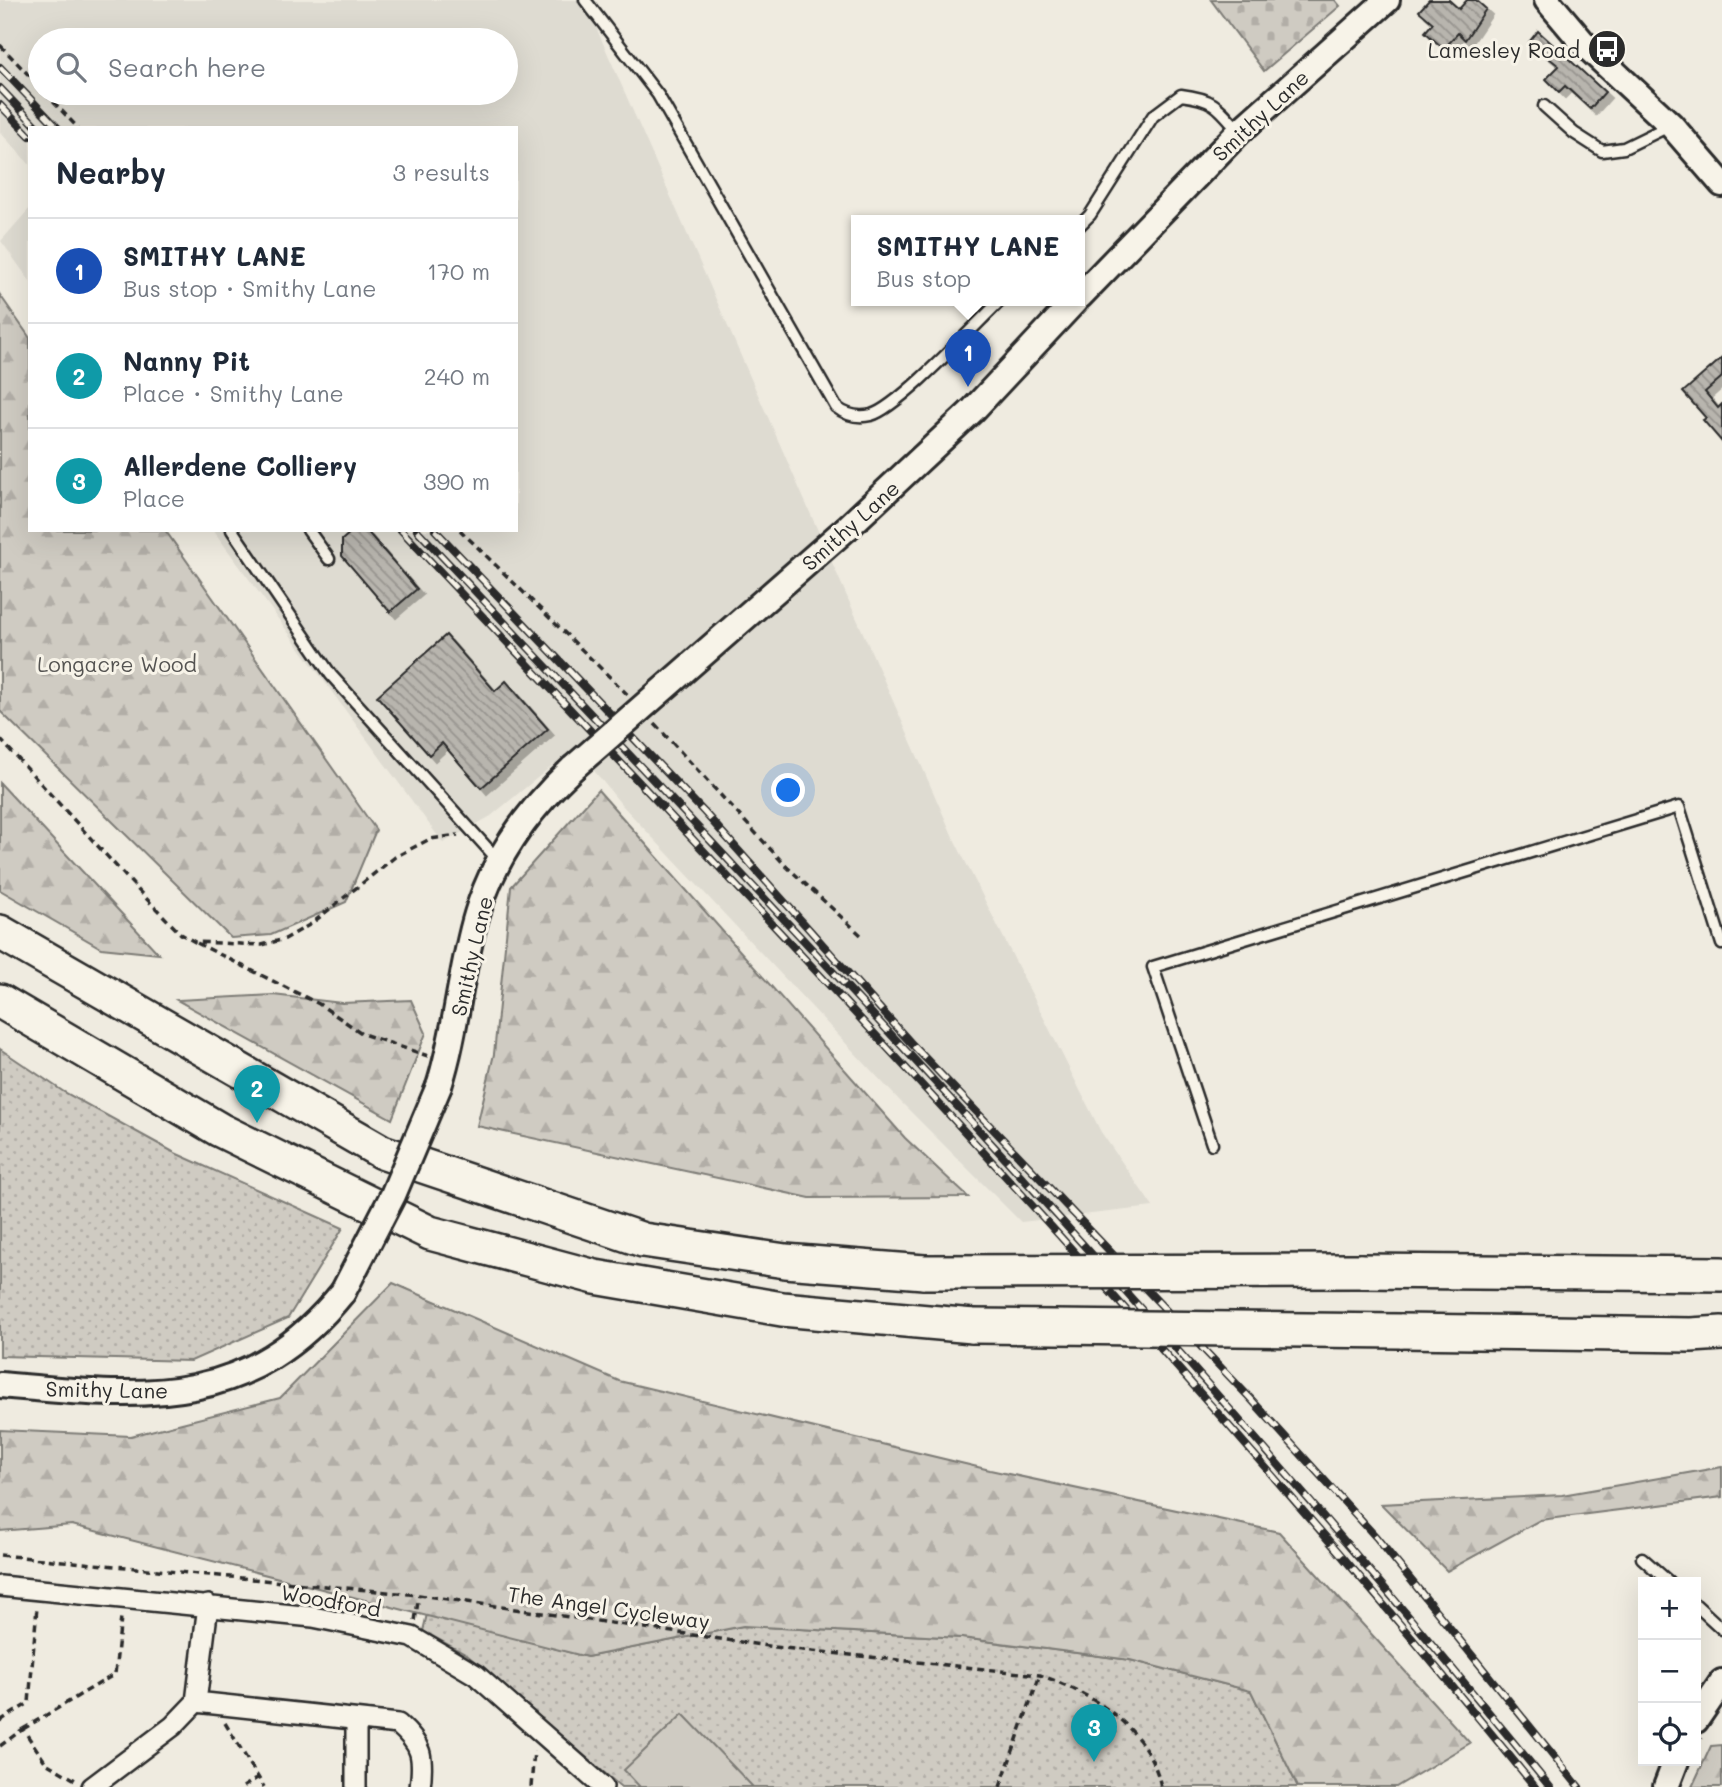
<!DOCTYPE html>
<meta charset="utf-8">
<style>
:root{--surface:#fff;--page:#f6f6f7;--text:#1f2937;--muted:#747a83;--line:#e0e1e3;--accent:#ea580c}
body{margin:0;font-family:Mali,sans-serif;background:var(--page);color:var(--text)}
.controls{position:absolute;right:21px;bottom:21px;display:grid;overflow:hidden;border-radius:0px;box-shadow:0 7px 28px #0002}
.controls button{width:63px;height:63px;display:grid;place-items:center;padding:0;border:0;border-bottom:2px solid var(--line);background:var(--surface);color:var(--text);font:35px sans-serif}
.you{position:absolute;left:789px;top:791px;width:24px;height:24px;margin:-18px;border:5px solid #fff;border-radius:50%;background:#1a73e8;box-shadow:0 0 0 10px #1a73e833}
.badge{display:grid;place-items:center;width:46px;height:46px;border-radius:50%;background:var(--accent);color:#fff;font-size:23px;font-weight:700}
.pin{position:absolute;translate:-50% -58px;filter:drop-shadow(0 2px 4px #0008)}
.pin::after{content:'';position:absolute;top:37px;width:24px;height:21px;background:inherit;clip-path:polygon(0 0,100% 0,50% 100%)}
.popup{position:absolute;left:851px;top:215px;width:234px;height:91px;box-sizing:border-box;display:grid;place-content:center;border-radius:0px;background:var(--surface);filter:drop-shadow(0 2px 5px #0005);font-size:23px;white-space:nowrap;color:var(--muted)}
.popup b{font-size:26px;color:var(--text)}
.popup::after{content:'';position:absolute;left:50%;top:100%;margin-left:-14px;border:14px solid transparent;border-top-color:var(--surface)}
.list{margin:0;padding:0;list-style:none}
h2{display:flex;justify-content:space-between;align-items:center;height:91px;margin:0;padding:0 28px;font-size:30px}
h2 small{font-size:23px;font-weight:400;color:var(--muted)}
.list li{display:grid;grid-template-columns:46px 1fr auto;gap:21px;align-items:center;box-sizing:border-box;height:105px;padding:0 28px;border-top:2px solid var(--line)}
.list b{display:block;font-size:26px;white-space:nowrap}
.list p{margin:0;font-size:23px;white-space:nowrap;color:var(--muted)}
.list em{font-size:23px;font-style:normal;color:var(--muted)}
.icon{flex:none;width:38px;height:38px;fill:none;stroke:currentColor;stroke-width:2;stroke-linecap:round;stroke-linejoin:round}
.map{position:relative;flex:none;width:1722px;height:1787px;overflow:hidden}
.search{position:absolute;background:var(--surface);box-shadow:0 7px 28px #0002;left:28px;top:28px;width:490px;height:77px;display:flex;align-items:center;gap:18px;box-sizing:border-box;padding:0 24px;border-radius:38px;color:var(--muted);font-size:26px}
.panel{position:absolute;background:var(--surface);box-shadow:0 7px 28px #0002;left:28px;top:126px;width:490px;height:406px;border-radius:0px}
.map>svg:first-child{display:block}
</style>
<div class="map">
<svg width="1722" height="1787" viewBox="0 0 1722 1787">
<defs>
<pattern id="green-dots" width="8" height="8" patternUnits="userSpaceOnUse" patternTransform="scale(1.75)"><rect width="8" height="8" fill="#cfcbc2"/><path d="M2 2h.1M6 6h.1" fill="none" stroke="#b2aea7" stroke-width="1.8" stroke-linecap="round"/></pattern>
<pattern id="forest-firs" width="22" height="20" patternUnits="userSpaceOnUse" patternTransform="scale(1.75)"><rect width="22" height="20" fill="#cfcbc2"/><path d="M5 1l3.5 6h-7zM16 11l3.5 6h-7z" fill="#b2aea7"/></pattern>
<pattern id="cemetery-stones" width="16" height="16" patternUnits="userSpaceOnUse" patternTransform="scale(1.75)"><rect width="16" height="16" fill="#cfcbc2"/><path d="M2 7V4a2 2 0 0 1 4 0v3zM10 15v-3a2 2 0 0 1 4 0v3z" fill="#b2aea7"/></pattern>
<pattern id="building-back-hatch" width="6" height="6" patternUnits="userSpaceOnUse" patternTransform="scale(1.75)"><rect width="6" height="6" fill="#b8b5ae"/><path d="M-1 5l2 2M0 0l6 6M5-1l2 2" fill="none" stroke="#96938e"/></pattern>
<filter id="shadow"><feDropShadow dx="6" dy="6" stdDeviation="0" flood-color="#0004"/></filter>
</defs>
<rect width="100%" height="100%" fill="#efebe0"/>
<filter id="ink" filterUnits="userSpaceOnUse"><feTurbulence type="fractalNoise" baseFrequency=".0143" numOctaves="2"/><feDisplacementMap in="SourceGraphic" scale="14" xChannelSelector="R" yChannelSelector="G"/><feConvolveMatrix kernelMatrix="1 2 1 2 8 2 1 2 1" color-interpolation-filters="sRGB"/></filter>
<g filter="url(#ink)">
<path fill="#dedbd1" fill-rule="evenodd" d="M0 0H584L953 837 1101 1132 1153 1207 1021 1222 901 1102 621 804 575 747 491 816 443 843 213 530H516V128H30V165L0 132ZM40 40H506V93H40Z
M30 208V281L1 241Z"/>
<path fill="url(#green-dots)" stroke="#7d7b76" stroke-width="2" d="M0 1049 64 1092 175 1153 343 1228 288 1318 191 1361 0 1356Z
M427 1614 587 1657 743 1626 962 1638 1130 1660 1251 1691 1298 1787H621L467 1655 423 1631Z"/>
<path fill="url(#forest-firs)" stroke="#7d7b76" stroke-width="2" d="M0 295 30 338V530H165L376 830 346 902 271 935 231 938 0 711Z
M0 783 159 954 101 948 0 890Z
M598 790 905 1138 968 1197 810 1198 477 1126 494 1054 511 887Z
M273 995 342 1003 411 1000 426 1033 392 1119 177 1000Z
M393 1283 619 1381 990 1470 1279 1532 1470 1743 1396 1787H1298L1251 1691 1130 1660 962 1638 743 1626 587 1657 72 1525 0 1531V1430L131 1436 280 1398Z
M1722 1467V1497L1540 1520 1447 1571 1381 1504 1562 1495Z
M1722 1745V1787H1692L1711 1746Z"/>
<path fill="url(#cemetery-stones)" stroke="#7d7b76" stroke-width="2" d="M1211 0H1335L1340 6 1264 71Z"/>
<path fill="#cfcbc2" stroke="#7d7b76" stroke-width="2" d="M683 1714 753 1787H640L624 1770Z"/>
<path fill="url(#building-back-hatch)" stroke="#2b2b2b" stroke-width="2" filter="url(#shadow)" d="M1429 0H1449L1459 9 1467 0H1476L1486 9 1465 40 1458 33 1444 49 1425 32 1433 23 1419 11Z
M1538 31 1605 92 1590 109 1565 86 1559 92 1546 79 1559 66 1529 42Z
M1722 358V377L1705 392 1718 408 1722 404V442L1703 420 1706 418 1683 392Z
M353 530H366L417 589 390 612 342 556V540Z
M446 635 495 691 506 681 548 729 481 788 442 743 429 755 377 696Z"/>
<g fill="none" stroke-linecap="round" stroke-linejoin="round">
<defs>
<path id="service" d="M585 0 658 95 836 407C846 415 858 418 871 415 898 408 975 325 1000 301
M1544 106 1574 133 1602 151 1624 148 1671 125
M1080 225 1090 215 1153 116 1181 95C1214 99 1218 106 1239 131
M232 530 331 675 498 860
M308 530 329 559
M1212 1144 1153 967 1679 807 1722 944
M1642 1558 1669 1582
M1696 1605 1722 1629"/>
<path id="minor" d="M0 1586 313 1617 412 1637 476 1675 603 1787
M196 1702 398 1724C422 1745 424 1756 420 1787
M92 1787 173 1726 196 1702 208 1605
M356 1787V1721"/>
<path id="tertiary" d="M1547 0 1584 44 1671 125 1722 184
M1080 296 1239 132 1387 0
M847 528 973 410 1075 301
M439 1086C457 1030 460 970 477 914 494 856 529 809 573 768
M0 1385C139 1397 245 1413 343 1292
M1696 1720 1722 1682
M1666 1787 1676 1761"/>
<path id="trunk" d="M0 932 382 1152 643 1240 785 1261 924 1272
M0 1001 220 1130 430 1233 595 1277 782 1309 973 1326
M1359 1271 1722 1274
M1400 1331 1691 1335 1722 1333"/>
</defs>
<use href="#service" stroke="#2b2b2b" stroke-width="15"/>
<use href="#minor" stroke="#2b2b2b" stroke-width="24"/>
<use href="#tertiary" stroke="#2b2b2b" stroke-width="30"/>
<use href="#trunk" stroke="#2b2b2b" stroke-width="38"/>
<path stroke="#2b2b2b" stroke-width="3.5" stroke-dasharray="7 5" stroke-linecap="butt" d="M0 45 40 87
M45 93 78 128
M460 530 628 695
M655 724 786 866 861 935
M0 739 138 890 181 934 195 942 262 945 285 939 311 924 395 857 430 839 458 835
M197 943 319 1004 363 1034 428 1056
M0 1555 419 1595 775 1647 1040 1675C1093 1694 1149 1728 1161 1787
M415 1621 419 1595
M0 1721 29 1703 37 1607
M225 1723 264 1787
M23 1729 115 1674 121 1617
M0 1746 23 1729 46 1763 77 1781
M1696 1749 1702 1738
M243 1787 259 1777
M531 1787 534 1751
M1000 1787 1040 1675"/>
<use href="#service" stroke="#f7f3e8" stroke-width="10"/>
<use href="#minor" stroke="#f7f3e8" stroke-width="19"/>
<use href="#tertiary" stroke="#f7f3e8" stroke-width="24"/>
<use href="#trunk" stroke="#f7f3e8" stroke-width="33"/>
<defs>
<path id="rail" d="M0 67 58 128
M0 88 38 128
M0 105 30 136
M401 530C788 940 1179 1349 1535 1787
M417 530C805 940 1194 1349 1550 1787
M435 530 704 812 910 1042 1250 1398 1376 1537 1579 1787"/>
</defs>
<use href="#rail" stroke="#2b2b2b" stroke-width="8"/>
<use href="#rail" stroke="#f7f3e8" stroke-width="5" stroke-dasharray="16" stroke-linecap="butt"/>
<defs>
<path id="tertiary-bridge" d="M573 768 847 528
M343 1292 393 1195 439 1086"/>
<path id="trunk-bridge" d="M924 1272 1359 1271
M973 1326 1400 1331"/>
</defs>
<use href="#tertiary-bridge" stroke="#2b2b2b" stroke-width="30" stroke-linecap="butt"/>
<use href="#trunk-bridge" stroke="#2b2b2b" stroke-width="38" stroke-linecap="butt"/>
<use href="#tertiary-bridge" stroke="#f7f3e8" stroke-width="24"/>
<use href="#trunk-bridge" stroke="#f7f3e8" stroke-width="33"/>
</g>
</g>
<defs>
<symbol id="bus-disc" viewBox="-11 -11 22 22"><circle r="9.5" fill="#2b2b2b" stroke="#f7f3e8"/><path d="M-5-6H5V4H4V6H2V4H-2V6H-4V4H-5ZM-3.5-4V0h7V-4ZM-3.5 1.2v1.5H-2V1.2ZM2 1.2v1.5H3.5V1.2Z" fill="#fff"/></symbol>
</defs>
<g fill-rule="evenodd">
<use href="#bus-disc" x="1585" y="27" width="44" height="44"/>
</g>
<g text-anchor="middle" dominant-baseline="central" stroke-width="6" stroke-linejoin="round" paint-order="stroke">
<g font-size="21" fill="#2b2b2b" stroke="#f7f3e8" text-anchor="end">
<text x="1580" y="49">Lamesley Road</text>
</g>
<g font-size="21" fill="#2b2b2b" stroke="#f7f3e8">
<text transform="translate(1260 115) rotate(-43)">Smithy Lane</text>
<text transform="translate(850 525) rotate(-42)">Smithy Lane</text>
<text transform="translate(471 956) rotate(-77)">Smithy Lane</text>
<text transform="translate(107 1389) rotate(1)">Smithy Lane</text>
<text transform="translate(331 1600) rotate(10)">Woodford</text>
<text transform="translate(609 1607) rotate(8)">The Angel Cycleway</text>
</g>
<g font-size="21" fill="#545351" stroke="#f7f3e8">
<text x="117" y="663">Longacre Wood</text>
</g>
</g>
</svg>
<div class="controls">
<button>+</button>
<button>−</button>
<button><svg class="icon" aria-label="locate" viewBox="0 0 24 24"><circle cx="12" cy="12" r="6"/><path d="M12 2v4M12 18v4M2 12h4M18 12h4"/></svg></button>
</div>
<div class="you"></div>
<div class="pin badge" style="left:968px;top:387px;background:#1a4fb4">1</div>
<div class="popup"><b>SMITHY LANE</b>Bus stop</div>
<div class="pin badge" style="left:257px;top:1123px;background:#0f9aa8">2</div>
<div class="pin badge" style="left:1094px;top:1762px;background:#0f9aa8">3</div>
<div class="search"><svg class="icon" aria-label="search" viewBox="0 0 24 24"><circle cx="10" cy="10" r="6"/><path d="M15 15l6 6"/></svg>Search here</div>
<section class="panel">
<h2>Nearby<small>3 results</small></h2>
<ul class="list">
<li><span class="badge" style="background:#1a4fb4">1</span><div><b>SMITHY LANE</b><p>Bus stop · Smithy Lane</p></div><em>170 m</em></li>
<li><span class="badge" style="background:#0f9aa8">2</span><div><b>Nanny Pit</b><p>Place · Smithy Lane</p></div><em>240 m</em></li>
<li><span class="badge" style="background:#0f9aa8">3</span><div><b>Allerdene Colliery</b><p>Place</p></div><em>390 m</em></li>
</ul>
</section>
</div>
